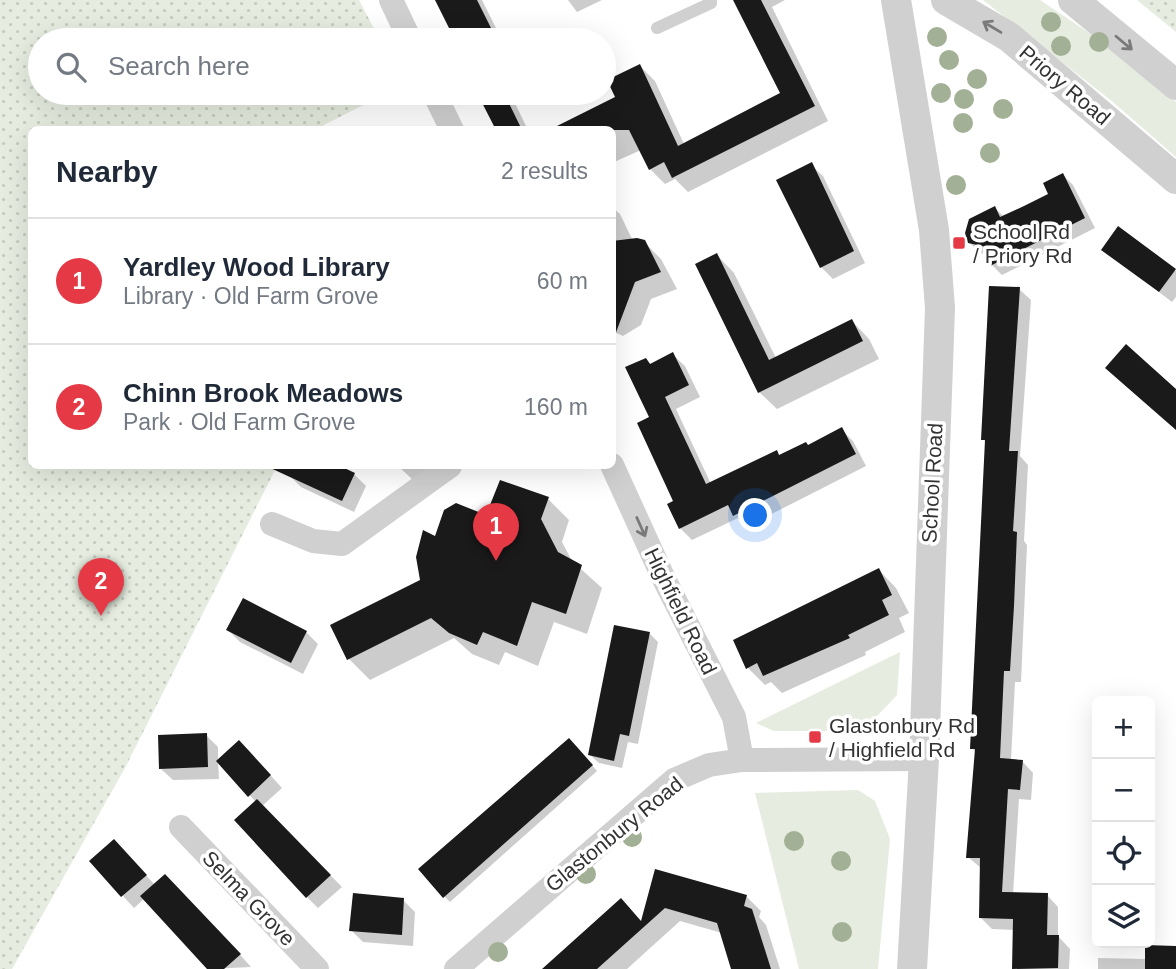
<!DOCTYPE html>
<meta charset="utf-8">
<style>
:root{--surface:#fff;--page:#f2f2f3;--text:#1f2937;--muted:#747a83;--line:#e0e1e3;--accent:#e63946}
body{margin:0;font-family:Arial,sans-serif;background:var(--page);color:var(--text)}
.controls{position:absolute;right:21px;bottom:21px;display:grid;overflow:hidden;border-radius:10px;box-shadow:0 7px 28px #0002}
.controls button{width:63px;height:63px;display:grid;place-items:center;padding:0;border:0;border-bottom:2px solid var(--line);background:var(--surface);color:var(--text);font:35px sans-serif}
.you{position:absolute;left:756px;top:516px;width:24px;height:24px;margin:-18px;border:5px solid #fff;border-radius:50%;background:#1a73e8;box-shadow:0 0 0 10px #1a73e833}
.badge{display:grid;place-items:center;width:46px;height:46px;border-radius:50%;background:var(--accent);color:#fff;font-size:23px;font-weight:700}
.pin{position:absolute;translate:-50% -58px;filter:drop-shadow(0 2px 4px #0008)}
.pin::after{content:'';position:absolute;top:37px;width:24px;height:21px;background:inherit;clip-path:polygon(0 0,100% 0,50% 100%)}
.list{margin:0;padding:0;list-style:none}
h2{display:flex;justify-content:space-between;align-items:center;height:91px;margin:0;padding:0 28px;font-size:30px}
h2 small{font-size:23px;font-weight:400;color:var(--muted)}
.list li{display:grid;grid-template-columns:46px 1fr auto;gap:21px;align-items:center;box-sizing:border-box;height:126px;padding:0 28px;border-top:2px solid var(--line)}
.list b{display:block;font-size:26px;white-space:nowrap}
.list p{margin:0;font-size:23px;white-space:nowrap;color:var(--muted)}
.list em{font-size:23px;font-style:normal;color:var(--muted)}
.icon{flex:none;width:38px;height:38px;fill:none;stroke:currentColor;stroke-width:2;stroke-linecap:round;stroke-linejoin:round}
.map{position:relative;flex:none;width:1176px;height:969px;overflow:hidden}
.search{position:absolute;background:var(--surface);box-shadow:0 7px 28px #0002;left:28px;top:28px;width:588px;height:77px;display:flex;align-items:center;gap:18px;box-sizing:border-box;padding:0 24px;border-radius:38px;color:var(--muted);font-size:26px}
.panel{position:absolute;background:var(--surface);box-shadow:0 7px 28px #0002;left:28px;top:126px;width:588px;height:343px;border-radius:10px}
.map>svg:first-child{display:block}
</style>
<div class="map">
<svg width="1176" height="969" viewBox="0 0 1176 969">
<defs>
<pattern id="park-dots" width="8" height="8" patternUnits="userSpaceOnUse" patternTransform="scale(1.75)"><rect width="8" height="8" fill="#e6ecdf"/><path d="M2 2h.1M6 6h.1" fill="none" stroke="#c6cbc0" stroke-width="1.8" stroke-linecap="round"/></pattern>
</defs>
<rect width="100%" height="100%" fill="#fff"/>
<path fill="#e6ecdf" d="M983 0H1040L1122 55 1176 102V157L1113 102Z
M900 652 897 695 878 715 853 731H774L756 723Z
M858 790 875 801 890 839 878 969H799L755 793Z"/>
<path fill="url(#park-dots)" d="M0 0H359L380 40H40V93H387L316 129 32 130V466H277L126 766 12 969H0Z
M1137 0H1176V32Z"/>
<path fill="#0003" d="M435 0H482L502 40H457Z
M568 0H602L577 12Z
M735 0H785L772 7 828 121 688 192 675 179 665 184 650 169 641 150 612 163V130L618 98 640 66 655 81 684 144 783 94Z
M479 93H510L528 130H498Z
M811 165 823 176 865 263 833 279 821 267Z
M1063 175 1073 185 1095 228 1002 275 992 265V255L980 253 969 242 995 208 1004 217 1050 194Z
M612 207 620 214 633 241 644 242 661 259 677 289 651 299 641 325 623 336 612 331Z
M1119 229 1176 271V297L1172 302 1103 249Z
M717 255 734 273 776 358 852 321 869 339 879 359 777 409 759 392Z
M1019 289 1031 300 1020 456 1028 465 1024 541 1027 545 1021 682H1015L1011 760 1022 761 1033 773 1031 800 1019 799 1013 894 1047 895 1058 907V936L1070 949 1069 969H1014V930L992 929 980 917 981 868 968 857 977 754 972 748 987 443 983 439Z
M673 355 685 366 700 397 676 409 711 484 809 447 841 429 853 441 866 466 746 527 738 518 692 540 680 528 651 418 646 360 652 365Z
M293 466H336L354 474 366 486 354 512 301 487 289 475Z
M398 466H442L413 480Z
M548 499 569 520 562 542 572 561 602 588 587 634 554 622 538 666 505 652 499 665 472 654 454 638 370 680 349 659 422 581 436 538 487 517Z
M879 570 896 588 909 613 899 618 905 632 865 652 866 655 782 693 771 682 765 685 748 668Z
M228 630 306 632 318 644 303 674 240 642Z
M650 634 658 642 638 744 628 742 622 768 599 763 590 755Z
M206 735 218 747V761L251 754 282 788 262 806 342 887 318 908 307 897 256 802 218 761 219 779 173 780 161 769Z
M575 745 597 771 450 902 444 896Z
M125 853 155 885 218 930 251 967 210 969 145 898 134 908 91 861Z
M656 871 746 896 761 911 759 917 766 925 780 969H732L722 933 680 921 627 969H542L642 923Z
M403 900 415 912 413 946 363 942 351 930Z
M1176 947V969H1098V958L1147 959Z"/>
<path fill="#1a1a1a" d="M435 0H477L491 28 467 40H455Z
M733 0H761L815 106 672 178 664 162 649 170 629 130H549L615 97 607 80 640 64 678 146 780 93Z
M477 93H504L522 130H496Z
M812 162 854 251 820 268 776 180Z
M1063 173 1085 218 990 266 991 248 968 243 965 233 969 219 995 206 1000 217 1024 206 1048 194 1043 183Z
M1118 226 1176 269 1159 292 1101 250Z
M637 238 645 240 661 272 635 282 615 335H612V241Z
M717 253 769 360 852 319 863 341 758 393 695 264Z
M989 286 1020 287 1009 451H1018L1013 531 1017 532 1014 606 1010 671H1004L1000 758 1023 760 1020 790 1008 789 1002 892 1048 893 1047 935H1059L1058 968 1012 969 1013 919 979 918 980 858H966L975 749H970L985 440H981Z
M1126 344 1176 389V430L1105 368Z
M673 352 689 385 665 397 706 484 777 450 779 455 806 442 808 445 842 427 856 454 733 516 728 505 679 529 667 504 673 501 637 423 649 417 625 367 646 358 650 364Z
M266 466H340L355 473 342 501Z
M500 480 549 497 541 519 558 552 582 565 566 614 532 602 517 646 483 632 477 645 449 633 431 618 347 660 330 625 420 580 416 557 423 530 435 536 444 510 456 503 486 515Z
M879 568 892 595 882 600 889 615 848 635 850 638 763 676 757 663 746 669 733 640Z
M243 598 307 631 291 663 226 630Z
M614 625 650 632 629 736 620 734 614 761 588 755Z
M207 733 208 767 159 769 158 735Z
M569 738 593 765 443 898 418 869Z
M239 740 271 775 248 797 216 761Z
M257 799 331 875 306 898 234 820Z
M114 839 147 875 121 897 89 861Z
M655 869 747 895 744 906 752 909 771 969H731L717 923 665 908 597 969H542L621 898 641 921Z
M165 874 241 954 224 969H207L140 896Z
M353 893 404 898 402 935 349 931Z
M1145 945 1176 946V969H1145Z"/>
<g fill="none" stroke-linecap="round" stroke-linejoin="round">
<path stroke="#d0d0d0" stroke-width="12" d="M657 28 711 3V0"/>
<path stroke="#d0d0d0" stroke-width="24" d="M391 0 410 40
M434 93 452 130
M612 465 663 577 734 717 742 760
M272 524 313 541 342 544 450 466
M181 827 317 969
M456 969 674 780 709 765 742 760 924 759"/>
<path stroke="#d0d0d0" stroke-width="30" d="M896 0 934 230 940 308 924 759 912 969
M946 0 1009 37 1176 179
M1073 0 1176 85"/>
</g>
<g fill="#a2b095">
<circle cx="1051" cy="22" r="10"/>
<circle cx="937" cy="37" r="10"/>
<circle cx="1099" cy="42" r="10"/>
<circle cx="1061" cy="46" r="10"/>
<circle cx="949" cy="60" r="10"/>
<circle cx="977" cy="79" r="10"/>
<circle cx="941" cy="93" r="10"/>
<circle cx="964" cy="99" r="10"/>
<circle cx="1003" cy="109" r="10"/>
<circle cx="963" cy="123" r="10"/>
<circle cx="990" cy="153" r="10"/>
<circle cx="956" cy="185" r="10"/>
<circle cx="632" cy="837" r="10"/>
<circle cx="794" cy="841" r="10"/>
<circle cx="841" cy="861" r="10"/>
<circle cx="586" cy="874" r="10"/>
<circle cx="842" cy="932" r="10"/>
<circle cx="498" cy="952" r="10"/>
</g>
<defs><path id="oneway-shaft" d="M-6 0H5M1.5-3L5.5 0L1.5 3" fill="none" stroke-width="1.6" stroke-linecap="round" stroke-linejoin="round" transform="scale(1.75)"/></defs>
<g stroke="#7a7a7a">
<use href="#oneway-shaft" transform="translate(992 27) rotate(-149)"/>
<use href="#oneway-shaft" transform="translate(1124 43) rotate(40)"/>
<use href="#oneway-shaft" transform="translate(641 527) rotate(66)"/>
</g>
<g fill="#e63946" stroke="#fff" stroke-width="2.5">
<rect x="952" y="236" width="14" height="14" rx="3.5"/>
<rect x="808" y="730" width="14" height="14" rx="3.5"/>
</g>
<g text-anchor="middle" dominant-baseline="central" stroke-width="7" stroke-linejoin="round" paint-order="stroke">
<g font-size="21" fill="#333" stroke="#fff">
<text transform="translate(1065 85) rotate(40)">Priory Road</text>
<text transform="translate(932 483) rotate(-87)">School Road</text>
<text transform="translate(681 611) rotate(64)">Highfield Road</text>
<text transform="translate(614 834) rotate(-39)">Glastonbury Road</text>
<text transform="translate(249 898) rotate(46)">Selma Grove</text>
</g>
<g font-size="21" fill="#333" stroke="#fff" text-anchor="start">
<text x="973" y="231">School Rd<tspan x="973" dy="24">/ Priory Rd</tspan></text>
<text x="829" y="725">Glastonbury Rd<tspan x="829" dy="24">/ Highfield Rd</tspan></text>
</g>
</g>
</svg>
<div class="controls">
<button>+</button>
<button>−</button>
<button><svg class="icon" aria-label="locate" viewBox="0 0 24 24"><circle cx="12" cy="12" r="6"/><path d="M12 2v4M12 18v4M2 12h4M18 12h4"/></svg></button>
<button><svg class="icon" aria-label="layers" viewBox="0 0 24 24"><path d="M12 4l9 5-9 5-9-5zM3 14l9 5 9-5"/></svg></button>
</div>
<div class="you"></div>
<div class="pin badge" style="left:496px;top:561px">1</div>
<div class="pin badge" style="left:101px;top:616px">2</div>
<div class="search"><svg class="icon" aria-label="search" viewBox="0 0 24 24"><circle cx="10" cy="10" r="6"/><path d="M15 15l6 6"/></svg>Search here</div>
<section class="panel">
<h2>Nearby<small>2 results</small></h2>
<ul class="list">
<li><span class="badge">1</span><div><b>Yardley Wood Library</b><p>Library · Old Farm Grove</p></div><em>60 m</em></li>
<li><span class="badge">2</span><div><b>Chinn Brook Meadows</b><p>Park · Old Farm Grove</p></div><em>160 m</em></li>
</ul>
</section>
</div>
